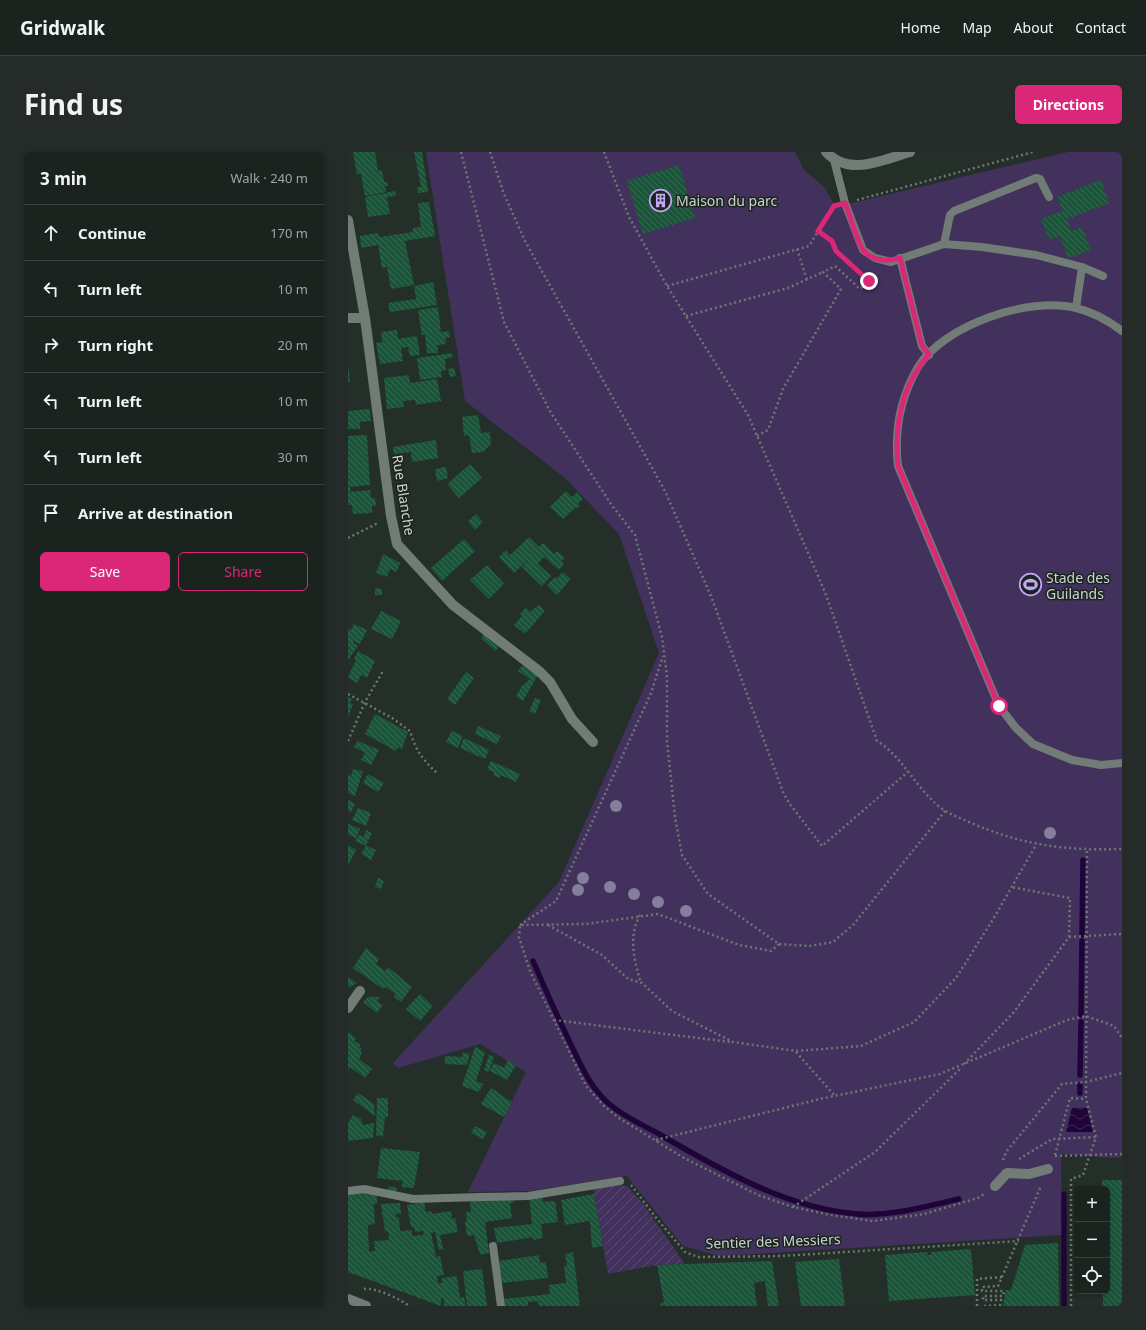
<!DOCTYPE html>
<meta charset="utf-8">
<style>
:root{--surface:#1b231f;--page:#242b28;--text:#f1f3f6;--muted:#a0a4a4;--line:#39403d;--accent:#db2777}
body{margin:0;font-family:"Noto Sans",sans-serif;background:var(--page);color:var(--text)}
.controls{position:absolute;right:12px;bottom:12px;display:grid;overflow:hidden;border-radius:6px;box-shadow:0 2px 6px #0003}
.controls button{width:36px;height:36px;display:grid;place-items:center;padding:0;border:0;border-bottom:1px solid var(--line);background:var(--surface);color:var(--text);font:20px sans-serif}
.stop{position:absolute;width:12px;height:12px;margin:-9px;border:3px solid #db2777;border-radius:50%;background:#fff}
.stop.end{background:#db2777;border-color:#fff;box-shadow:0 1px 4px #0008}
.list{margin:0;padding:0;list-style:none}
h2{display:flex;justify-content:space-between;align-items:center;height:52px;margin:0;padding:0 16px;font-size:17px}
h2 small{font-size:13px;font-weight:400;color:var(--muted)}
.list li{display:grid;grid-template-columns:26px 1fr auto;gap:12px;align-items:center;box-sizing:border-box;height:56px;padding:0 16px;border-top:1px solid var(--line)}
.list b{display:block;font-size:15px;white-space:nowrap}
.list em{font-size:13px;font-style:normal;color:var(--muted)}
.actions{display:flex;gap:8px;padding:12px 16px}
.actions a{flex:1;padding:9px 0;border:1px solid var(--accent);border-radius:6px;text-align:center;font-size:14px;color:var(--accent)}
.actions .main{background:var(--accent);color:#fff}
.icon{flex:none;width:22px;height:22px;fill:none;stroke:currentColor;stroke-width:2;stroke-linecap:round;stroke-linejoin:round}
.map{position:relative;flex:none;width:774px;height:1154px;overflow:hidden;border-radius:6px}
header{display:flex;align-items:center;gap:24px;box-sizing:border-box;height:56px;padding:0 20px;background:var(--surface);border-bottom:1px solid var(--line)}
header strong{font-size:19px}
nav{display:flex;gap:22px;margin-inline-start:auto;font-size:14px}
.intro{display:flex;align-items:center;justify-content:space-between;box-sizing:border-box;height:96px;padding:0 24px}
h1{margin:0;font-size:28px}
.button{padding:10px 18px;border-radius:6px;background:var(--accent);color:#fff;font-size:14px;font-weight:700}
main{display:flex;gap:24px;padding:0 24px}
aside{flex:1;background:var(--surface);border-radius:6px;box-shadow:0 2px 6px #0003}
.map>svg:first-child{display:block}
</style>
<header>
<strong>Gridwalk</strong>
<nav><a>Home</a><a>Map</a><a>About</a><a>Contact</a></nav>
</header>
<div class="intro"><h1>Find us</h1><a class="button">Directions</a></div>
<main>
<aside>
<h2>3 min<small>Walk · 240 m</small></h2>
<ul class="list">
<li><svg class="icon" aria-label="ahead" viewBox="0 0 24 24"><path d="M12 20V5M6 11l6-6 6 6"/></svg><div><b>Continue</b></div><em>170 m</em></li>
<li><svg class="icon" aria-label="left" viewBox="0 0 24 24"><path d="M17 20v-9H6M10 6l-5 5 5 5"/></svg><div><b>Turn left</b></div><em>10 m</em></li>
<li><svg class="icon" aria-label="right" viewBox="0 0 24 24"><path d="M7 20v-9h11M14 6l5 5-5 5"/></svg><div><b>Turn right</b></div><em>20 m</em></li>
<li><svg class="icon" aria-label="left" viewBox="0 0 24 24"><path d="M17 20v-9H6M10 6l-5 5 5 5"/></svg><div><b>Turn left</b></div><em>10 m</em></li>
<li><svg class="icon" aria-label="left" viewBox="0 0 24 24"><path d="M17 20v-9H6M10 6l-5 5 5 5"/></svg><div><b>Turn left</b></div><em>30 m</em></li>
<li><svg class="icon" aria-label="arrive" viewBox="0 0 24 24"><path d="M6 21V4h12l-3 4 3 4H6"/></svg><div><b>Arrive at destination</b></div></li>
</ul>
<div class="actions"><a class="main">Save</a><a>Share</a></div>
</aside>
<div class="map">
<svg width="774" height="1154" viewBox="0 0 774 1154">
<defs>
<pattern id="garden-furrows" width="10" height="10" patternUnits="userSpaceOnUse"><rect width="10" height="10" fill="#42315d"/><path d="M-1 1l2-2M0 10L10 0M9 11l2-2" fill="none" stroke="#5c4e73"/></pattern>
<pattern id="water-waves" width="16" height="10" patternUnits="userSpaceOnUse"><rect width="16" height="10" fill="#1f043a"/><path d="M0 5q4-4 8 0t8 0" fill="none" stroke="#3e2855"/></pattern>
<pattern id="building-back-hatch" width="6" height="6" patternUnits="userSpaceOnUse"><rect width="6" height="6" fill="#1a5539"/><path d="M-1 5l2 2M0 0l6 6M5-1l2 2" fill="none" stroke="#3a6d55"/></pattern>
</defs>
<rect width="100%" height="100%" fill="#242f29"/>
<path fill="#42315d" d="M78 0H447L456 18 476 35 488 55 720 0H774V1005L762 1006 713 1002 714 1083 372 1104 335 1094 279 1024 181 1039 120 1040 178 920 132 892 50 916 45 911 211 730 311 501 271 382 217 326 117 249Z"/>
<path fill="url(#garden-furrows)" d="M270 1033 279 1034 296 1053 337 1112 309 1113 260 1122 245 1036Z"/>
<path fill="url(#water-waves)" d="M724 956H739L745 980H718Z"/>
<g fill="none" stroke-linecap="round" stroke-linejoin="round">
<path stroke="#1f043a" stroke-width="5.5" d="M734 783 735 708
M185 809C198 839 211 868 225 897 233 913 240 930 253 944 268 961 291 971 311 982 371 1017 438 1056 509 1062 543 1065 578 1054 611 1047
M733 863 734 789
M732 923 733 870
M732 941V933
M716 1042V1154"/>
</g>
<path fill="url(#building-back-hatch)" d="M5 0H27L30 19 34 18 36 30H39L40 34H37L38 40 17 44 13 22H9Z
M66 0H74L80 40 70 41 69 35H73Z
M331 13 347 66 295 82 279 29Z
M753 28 761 51 719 67 723 79 734 75 743 98 720 106 712 84 701 88 693 67 715 59 709 45Z
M47 39 48 44 39 45 42 62 20 65 17 45Z
M81 50 87 84 57 89 66 133 43 137 39 115 34 116 30 93 13 96 12 84 30 81 31 85 65 80V76L73 75 70 51Z
M85 130 89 153 42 160 40 151 68 147 66 134Z
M90 155 93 180 101 179 102 185 97 186 98 192 89 193 90 201H79L77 183H74L70 158Z
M49 178 50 187 69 184 72 203 62 204 60 195 53 196 55 209 32 212 28 191 34 190 33 180Z
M104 201 105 205 97 207 98 218 93 219 94 225 72 228 69 206Z
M0 213 2 229 0 231Z
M106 216 108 224 102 225 100 217Z
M61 223 62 231 89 227 93 249 68 253 67 248 55 249 56 255 39 257 36 226Z
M22 257 23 269 12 270V277H0V259Z
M130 263 133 281 142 280 143 292 135 300 124 301 121 283 116 284 114 265Z
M19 283 22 333 2 335 3 340 22 338 23 346H27L28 354H24V361L5 362 4 353H0V284Z
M88 288 90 306 64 310 63 300 46 302 45 295Z
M122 312 134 326 111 346 99 332Z
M98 315 100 326 89 329 87 317Z
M218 339 224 345 229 340 235 347 230 352 232 354 230 356 228 355 215 367 202 355Z
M128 362 135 370 127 378 120 369Z
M181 385 191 395 195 391 206 402 209 399 217 406 213 409 216 412 211 418 196 405 190 412 203 424 194 434 174 415 181 407 166 421 151 405 158 398 162 403Z
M116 387 127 399 94 429 83 416Z
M35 402 52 411 49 420 42 417 39 425 28 421Z
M139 413 156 432 141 447 122 428Z
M215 420 223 427 209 443 199 433 207 425 209 426Z
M27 436 34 437V443H27Z
M191 453 197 459 177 482 166 473 174 464 172 462 178 455 182 460Z
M33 459 53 469 44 487 23 477Z
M6 472 19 478 12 492 6 489 5 491 10 494 0 508V477L3 478Z
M137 480 153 493 147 499 133 486Z
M10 499 27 509 19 526 13 523 9 531 0 525 8 508 6 507Z
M177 510 191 521 175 549 168 544 174 534 182 527 170 519Z
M118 520 126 526 107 553 99 547Z
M0 545 4 547 2 551 5 552 0 565Z
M187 546 193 548 187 562 181 559Z
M27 562 60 580 54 597 50 595 48 599 17 582Z
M130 574 153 584 149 592 127 582Z
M104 579 115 584 110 596 98 590Z
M116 586 141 598 137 607 112 596Z
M10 589 31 598 23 613 13 608 17 601 6 595Z
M143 609 172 622 168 630 153 623 151 626 145 623 146 620 139 617Z
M5 617 15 619 7 644 0 641V623L3 624Z
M20 622 36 631 30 640 15 631Z
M0 648 7 652 3 660 0 658Z
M10 656 23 661 18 674 4 668Z
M0 672 12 677 8 686 0 682Z
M18 678 24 681 18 693 28 698 23 708 13 702 18 694 7 689 11 683 16 685Z
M0 693 8 698 0 713Z
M30 726 36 729 33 737 27 735Z
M18 796 31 807 28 812 37 819 40 815 64 835 53 850 46 845 48 842 37 835 35 837 5 816Z
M0 825 9 831 2 835 0 834Z
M72 842 85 854 72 869 58 857Z
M20 845H32L29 849 35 853 29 861 15 850Z
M0 880 8 886 6 889 13 893 11 895 14 897 12 899 14 901 11 907 24 917 17 926 2 915 0 918Z
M127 895 137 900 128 929 135 932 131 940 114 934Z
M115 901 122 902 119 913 97 912V904L114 905Z
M141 903 146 905 141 920 136 918Z
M160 908 168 913 159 928 142 919 146 911 156 916Z
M143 936 164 950 156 965 133 952Z
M10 941 26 952 27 964 5 948Z
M29 946H40V965H37L35 985 28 983Z
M5 963 13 967 15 973 26 971 25 986 0 989V971Z
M127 974 139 980 135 987 123 981Z
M33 996 72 1000 66 1036 54 1035 55 1029 29 1026Z
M754 1028H774V1154H755V1139H759V1037H754Z
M41 1034 49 1036 48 1040 40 1039Z
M20 1039 29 1041V1052H26L27 1072 20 1073 21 1100 27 1099 26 1089 41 1088 40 1080 37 1079 33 1052 52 1051 53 1062H48V1065H51L52 1079 64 1078V1084L76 1083 75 1079 67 1080 66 1075H63L59 1053 76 1050 78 1060 83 1059 84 1062 103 1059 104 1067 107 1066 110 1080 92 1083 95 1097 91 1098 87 1080 83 1081 88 1105 92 1104 96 1123 89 1124 90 1131H94V1126L109 1124 112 1146 116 1145 118 1154H96V1146L93 1147V1154L0 1120V1041Z
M246 1042 255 1094 244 1096 242 1069 217 1073 213 1048Z
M194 1044 195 1050 207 1049 210 1070 193 1072 195 1086 185 1088V1085L149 1091 146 1076 184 1072 181 1045Z
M165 1046 166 1051H162L164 1066 137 1070 141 1101 132 1103 126 1083 119 1084 117 1070 119 1069 118 1060H123L122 1048Z
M710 1091 711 1154H655L658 1138H663L677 1093Z
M623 1097 627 1143 541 1149 537 1103 579 1100 580 1103H583V1100Z
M225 1100 232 1154H191L190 1149 180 1150V1154H157L156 1147 202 1142 201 1133 218 1131 216 1114 219 1113 217 1102Z
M191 1103 192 1111 198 1110 200 1126 154 1131 151 1109Z
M491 1107 497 1154H453L447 1110Z
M424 1109 431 1154H420L417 1129 406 1131 409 1154H313L312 1151 316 1150 309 1113Z
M134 1117 139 1154H119L115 1119Z"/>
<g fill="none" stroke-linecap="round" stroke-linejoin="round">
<path stroke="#6d7772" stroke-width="2.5" stroke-dasharray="2 3" stroke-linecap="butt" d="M113 0 156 170 203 261 265 355 287 383 314 485 319 525V589L327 665 334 703 360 742 431 792 461 794 485 790 505 773 597 659
M142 0 156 42 177 89 317 339 363 444 435 640 441 651 474 694 561 619
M256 0 281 65 319 134 400 263 477 440 529 589C553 604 565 630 585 649 594 659 607 664 619 669 672 693 717 699 774 697
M509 48 685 0
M449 97 459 128
M319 134 461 94 484 57
M338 164 440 136 475 120
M409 284 420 278 435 237 493 137 475 120 487 114 512 137 521 129 488 99 484 89 470 79
M0 386 30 371
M0 542 44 566 62 579C68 599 74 607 89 621
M0 589 17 550 35 519
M292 763C280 784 286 809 293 831
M172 773 208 749 303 541 315 504
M200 773 254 803 280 827 294 831 324 859 385 890 448 899 513 894 566 870 608 826 644 769 688 693
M721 785 774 782
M431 792 423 799 391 793 310 762 238 772 172 773 171 785 182 819 238 934 256 954 271 966 336 1006 410 1043 445 1055 483 1063 525 1069 576 1062 630 1046 636 1042
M206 868 382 890
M448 900 487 944
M616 912 666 860 721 785 722 746 663 735
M308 988 472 947 592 922 719 868 738 864 766 874 774 886
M707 1003 722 946 738 947
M707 1004 774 1002
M671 1007 704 987 748 985
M655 1008 658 1000 714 932 738 930 774 921
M283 1033 309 1067 337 1100 350 1105 434 1104 671 1089
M445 1055 527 1000 613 916
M16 1137C27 1135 52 1147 61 1154
M629 1154V1127L654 1125
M636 1154 652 1153 653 1148H635V1144H655L656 1139H634V1135L650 1134 693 1034
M723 1154V1027L735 1023 748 985 738 947 739 698"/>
<path stroke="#707c75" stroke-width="8" d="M486 8 497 51 515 98 527 106 543 110 596 92 634 95 688 103 734 115 755 124
M596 92 602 63 606 59 688 26 692 27 701 45
M552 106 574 194 581 203
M728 156 734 115
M774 179C761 169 745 160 728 156 681 144 596 173 570 215 552 246 546 279 550 314L651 554 668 576 685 592 724 608 753 613 774 611
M0 1039 16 1037 65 1047 134 1045 180 1044 272 1029
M145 1094 153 1154"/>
<path stroke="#707c75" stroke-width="10" d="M478 0C502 25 533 8 562 0
M0 68 17 166 43 364 49 392 105 453 191 519 202 530 224 567 245 590
M0 166H17
M0 856 12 839
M647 1034 659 1021 681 1022 700 1017"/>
<path stroke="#707c75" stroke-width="10" d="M0 1147 18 1154"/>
</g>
<g fill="#847f9a">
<circle cx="268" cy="654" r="6"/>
<circle cx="702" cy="681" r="6"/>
<circle cx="235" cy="726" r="6"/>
<circle cx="262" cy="735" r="6"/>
<circle cx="230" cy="738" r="6"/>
<circle cx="286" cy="742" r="6"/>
<circle cx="310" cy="750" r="6"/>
<circle cx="338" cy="759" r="6"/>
</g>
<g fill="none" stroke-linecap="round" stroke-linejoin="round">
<path stroke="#db2777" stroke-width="5" d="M521 129 488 99 484 89 470 79 486 54 497 51C501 61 510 91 515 98 524 109 540 110 552 106L574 194 581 202C553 234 546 273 550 314L651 554"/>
</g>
<defs>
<symbol id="building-ring" viewBox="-11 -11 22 22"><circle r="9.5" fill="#1b251f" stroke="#c2a8f2" stroke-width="1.5"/><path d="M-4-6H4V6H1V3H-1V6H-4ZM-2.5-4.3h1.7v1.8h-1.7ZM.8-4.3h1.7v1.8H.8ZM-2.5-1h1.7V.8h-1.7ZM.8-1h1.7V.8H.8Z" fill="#c2a8f2"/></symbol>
<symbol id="stadium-ring" viewBox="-11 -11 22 22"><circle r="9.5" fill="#1b251f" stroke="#c2a8f2" stroke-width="1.5"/><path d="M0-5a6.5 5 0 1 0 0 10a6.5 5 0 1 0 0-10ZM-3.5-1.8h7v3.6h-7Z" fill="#c2a8f2"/></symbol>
</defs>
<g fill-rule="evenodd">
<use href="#building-ring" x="300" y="36" width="25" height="25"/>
<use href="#stadium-ring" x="670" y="420" width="25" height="25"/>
</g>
<g text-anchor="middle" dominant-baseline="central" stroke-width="3" stroke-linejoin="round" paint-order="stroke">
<g font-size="14" fill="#ccd3cf" stroke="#1b251f" text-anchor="start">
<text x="328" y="48">Maison du parc</text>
<text x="698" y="425">Stade des<tspan x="698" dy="16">Guilands</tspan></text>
</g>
<g font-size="14" fill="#ccd3cf" stroke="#1b251f">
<text transform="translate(56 343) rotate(81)">Rue Blanche</text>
<text transform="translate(425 1089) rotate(-2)">Sentier des Messiers</text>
</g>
</g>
</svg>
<div class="controls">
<button>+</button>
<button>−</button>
<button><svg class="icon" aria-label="locate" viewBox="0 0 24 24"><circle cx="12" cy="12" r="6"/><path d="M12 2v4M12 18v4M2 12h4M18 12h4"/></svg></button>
</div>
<div class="stop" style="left:651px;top:554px"></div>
<div class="stop end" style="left:521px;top:129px"></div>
</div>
</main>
